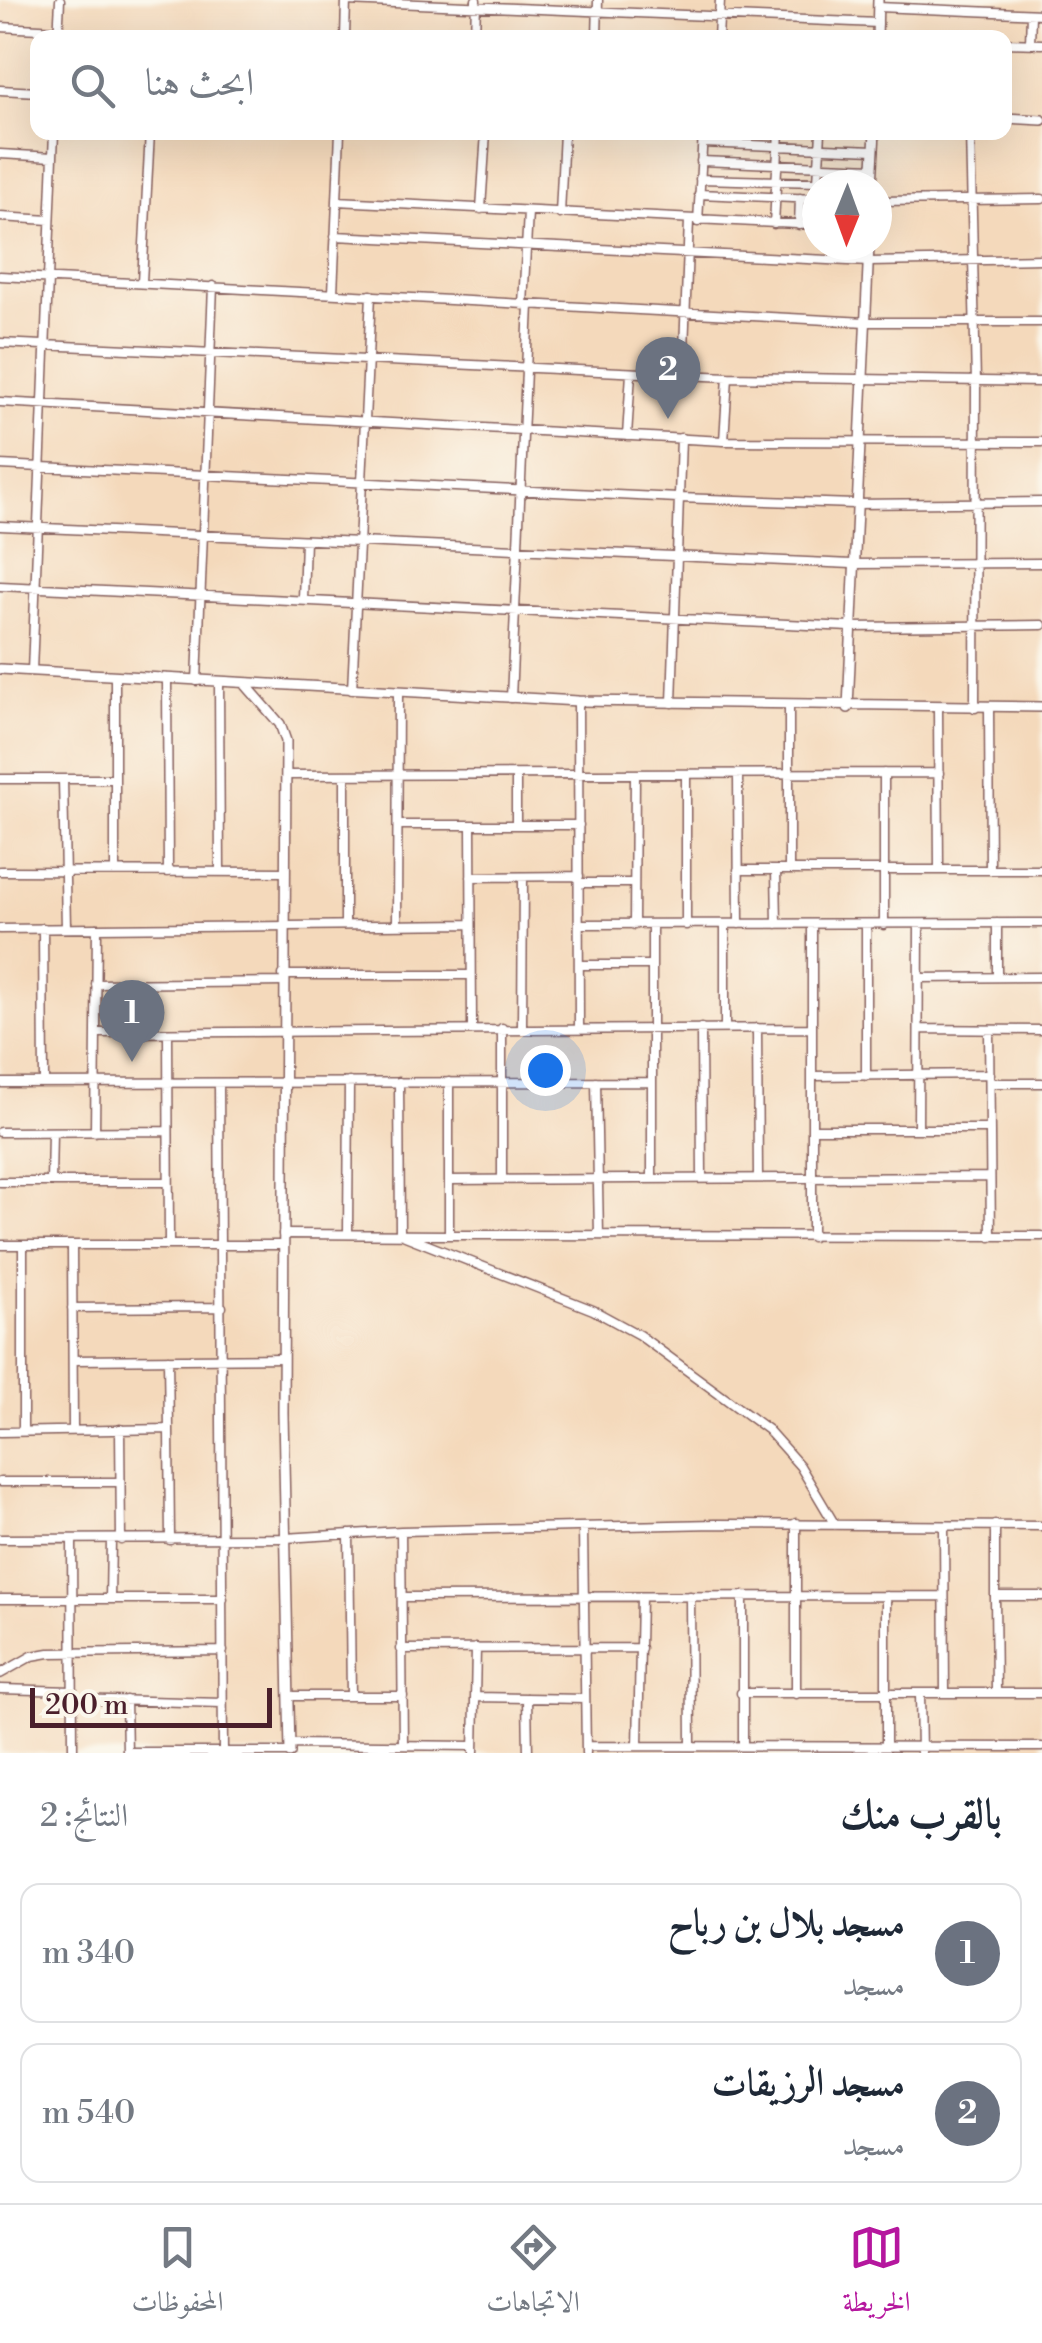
<!DOCTYPE html>
<html lang="ar">
<meta charset="utf-8">
<style>
:root{--surface:#fff;--page:#f6f6f7;--text:#1f2937;--muted:#747a83;--line:#e0e1e3;--accent:#b5179e}
body{margin:0;font-family:"Libre Bodoni",Amiri,serif;background:var(--page);color:var(--text);direction:rtl}
.compass{position:absolute;left:802px;top:170px;width:90px;height:90px;border-radius:50%;background:var(--surface);box-shadow:0 10px 40px #0002;rotate:181deg}
.scale{position:absolute;left:30px;bottom:25px;width:242px;box-sizing:border-box;padding-left:10px;border:5px solid #4a1f2b;border-top:0;font-size:28px;line-height:35px;white-space:nowrap;color:#4a1f2b;-webkit-text-stroke:8px #fbf7ec;paint-order:stroke}
.you{position:absolute;left:545px;top:1070px;width:35px;height:35px;margin:-25px;border:8px solid #fff;border-radius:50%;background:#1a73e8;box-shadow:0 0 0 15px #1a73e833}
.badge{display:grid;place-items:center;width:65px;height:65px;border-radius:50%;background:var(--accent);color:#fff;font-size:32px;font-weight:700}
.pin{position:absolute;translate:-50% -82px;filter:drop-shadow(0 2px 5px #0008)}
.pin::after{content:'';position:absolute;top:52px;width:35px;height:30px;background:inherit;clip-path:polygon(0 0,100% 0,50% 100%)}
.list{margin:0;padding:0;list-style:none}
h2{display:flex;justify-content:space-between;align-items:center;height:130px;margin:0;padding:0 40px;font-size:42px}
h2 small{font-size:32px;font-weight:400;color:var(--muted)}
.list li{display:grid;grid-template-columns:65px 1fr auto;gap:30px;align-items:center;box-sizing:border-box;height:140px;margin:0 20px 20px;padding:0 20px;border:2px solid var(--line);border-radius:20px}
.list b{display:block;font-size:38px;white-space:nowrap}
.list p{margin:0;font-size:32px;white-space:nowrap;color:var(--muted)}
.list em{font-size:32px;font-style:normal;color:var(--muted)}
.icon{flex:none;width:55px;height:55px;fill:none;stroke:currentColor;stroke-width:2;stroke-linecap:round;stroke-linejoin:round}
.map{position:relative;flex:none;width:1042px;height:1753px;overflow:hidden;direction:ltr}
.search{position:absolute;background:var(--surface);box-shadow:0 10px 40px #0002;left:30px;right:30px;top:30px;height:110px;display:flex;align-items:center;gap:25px;box-sizing:border-box;padding:0 35px;border-radius:20px;color:var(--muted);font-size:38px}
.sheet{height:450px;background:var(--surface)}
nav{display:flex;justify-content:space-around;align-items:center;box-sizing:border-box;height:140px;border-top:2px solid var(--line);background:var(--surface);font-size:28px;color:var(--muted)}
nav a{display:grid;justify-items:center;gap:5px}
nav .on{color:var(--accent)}
.map>svg:first-child{display:block}
</style>
<div class="map">
<svg width="1042" height="1753" viewBox="0 0 1042 1753">
<rect width="100%" height="100%" fill="#fbf7ec"/>
<filter id="ink" filterUnits="userSpaceOnUse"><feTurbulence type="fractalNoise" baseFrequency=".01" numOctaves="2"/><feDisplacementMap in="SourceGraphic" scale="20" xChannelSelector="R" yChannelSelector="G"/><feConvolveMatrix kernelMatrix="1 2 1 2 8 2 1 2 1" color-interpolation-filters="sRGB"/></filter>
<filter id="wash" filterUnits="userSpaceOnUse"><feTurbulence type="fractalNoise" baseFrequency=".0048" numOctaves="4" result="noise"/><feDisplacementMap in="SourceGraphic" scale="40" xChannelSelector="R" yChannelSelector="G"/><feGaussianBlur stdDeviation="2.25" result="paint"/><feColorMatrix in="noise" values="0 0 0 0 0 0 0 0 0 0 0 0 0 0 0 0 0 1.4 0 .05"/><feComposite in="paint" operator="in"/></filter>
<g filter="url(#wash)">
<rect width="100%" height="100%" fill="#f4d9bb"/>
</g>
<g filter="url(#ink)">
<g fill="none" stroke-linecap="round" stroke-linejoin="round">
<defs>
<path id="minor" d="M346 1 878 23
M878 7 1042 14
M0 27 59 30
M58 38 60 0
M345 38 346 0
M475 38 476 0
M597 38 598 0
M718 38 720 0
M1004 43 1042 44
M1030 43 1031 14
M0 90 38 92
M821 132 818 182 869 185
M970 132 976 382 975 708
M703 143 874 150
M0 154 53 157
M701 161 873 168
M700 179 818 182
M699 194 817 199
M337 201 817 225
M877 201 1042 199
M481 209 486 132
M560 214 564 132
M0 217 50 220
M698 222 703 132
M774 224 779 132
M799 225 800 198
M335 236 869 262 1042 259
M0 276 866 322H1042
M142 282 150 132
M333 293 340 132
M523 305 528 212
M0 343 728 377 1042 382
M683 375 689 221
M0 402 724 441 1042 442
M627 436 631 373
M724 441 728 377
M0 465 678 498 854 504 1042 502
M0 526 852 564 1042 563
M0 586 850 627 1042 625
M303 599 305 540
M32 671 54 132
M167 679 168 872
M197 681 213 286
M219 682 220 872
M352 690 371 295
M511 698 529 305
M578 701 579 1027
M672 703 681 438
M789 706V870
M938 708 939 870
M989 708 990 870
M884 773V925
M738 774 739 924
M286 775 939 773
M516 775V824
M0 779H115
M63 779 66 928
M398 825H579
M471 825 472 1028
M738 870H1042
M776 870 777 924
M0 871 285 872
M115 871V676
M471 877 579 876
M579 883H634
M997 923V977
M579 924 1042 923
M812 924V1237
M345 925V775
M397 925 398 694
M634 925 635 774
M652 925V1178
M686 925V774
M43 928 44 1083
M0 929 471 924
M579 965H652
M283 975H471
M919 978 1042 977
M96 984 283 982
M522 1027 523 877
M701 1028 702 1178
M725 1028V924
M757 1028 758 1178
M919 1029 1042 1030
M989 1030 991 1237
M96 1033 811 1028
M168 1033 169 1245
M812 1076 990 1074
M866 1076V925
M399 1082 400 1234
M596 1082 599 1235
M0 1083 651 1082
M990 1083H1042
M219 1084 223 1753
M813 1129H990
M918 1129 919 925
M0 1132 167 1131
M95 1132 97 928
M502 1179V1028
M449 1180 990 1177
M0 1182H168
M51 1182 52 1132
M283 1234 449 1235V1082
M348 1234 349 1082
M400 1234 593 1310 639 1335 768 1430 800 1466 835 1525
M449 1235 1042 1236
M0 1245H283
M72 1245 73 1429
M72 1308 222 1307
M168 1359 169 1429
M73 1360 283 1358
M120 1429 121 1540
M23 1431V1245
M0 1432 169 1429 170 1540
M0 1482H120
M796 1523V1694
M995 1525V1596
M944 1526 945 1693
M583 1529 586 1753
M401 1531 403 1745
M349 1534 351 1696
M0 1539 285 1538 401 1531 716 1524 1042 1526
M72 1540 73 1753
M690 1596 691 1745
M743 1596V1746
M886 1596V1745
M402 1597 944 1596
M0 1599H223
M110 1599 111 1540
M401 1649 641 1648
M0 1674 32 1656 49 1653 223 1651
M0 1689 72 1691
M741 1693H1042
M920 1693 921 1753
M996 1693 995 1596H1042
M290 1696H403
M475 1697 585 1699
M527 1698 528 1753
M72 1699 222 1703
M126 1700 127 1753
M290 1744 474 1746
M586 1746 1042 1747
M638 1746 641 1597
M127 1752H290
M474 1753 476 1648"/>
<path id="tertiary" d="M877 38 878 0
M1004 118 1042 120
M872 185 875 132
M0 669 578 701 1042 707
M246 685 280 724 286 741 283 1413 290 1753
M848 708 869 245"/>
</defs>
<use href="#minor" stroke="#86605d" stroke-width="11"/>
<use href="#tertiary" stroke="#86605d" stroke-width="12"/>
<use href="#minor" stroke="#fff" stroke-width="8"/>
<use href="#tertiary" stroke="#fff" stroke-width="9"/>
</g>
</g>
</svg>
<svg class="compass" viewBox="-18 -18 36 36"><path d="M0-13l5 13h-10z" fill="#e53935"/><path d="M0 13l5-13h-10z" fill="#747a83"/></svg>
<div class="scale">200 m</div>
<div class="you"></div>
<div class="pin badge" style="left:132px;top:1062px;background:#6b7280">1</div>
<div class="pin badge" style="left:668px;top:419px;background:#6b7280">2</div>
<div class="search"><svg class="icon" aria-label="search" viewBox="0 0 24 24"><circle cx="10" cy="10" r="6"/><path d="M15 15l6 6"/></svg>ابحث هنا</div>
</div>
<section class="sheet">
<h2>بالقرب منك<small>النتائج: 2</small></h2>
<ul class="list">
<li><span class="badge" style="background:#6b7280">1</span><div><b>مسجد بلال بن رباح</b><p>مسجد</p></div><em>340 m</em></li>
<li><span class="badge" style="background:#6b7280">2</span><div><b>مسجد الرزيقات</b><p>مسجد</p></div><em>540 m</em></li>
</ul>
</section>
<nav>
<a class="on"><svg class="icon" aria-label="map" viewBox="0 0 24 24"><path d="M3 6l6-2 6 2 6-2v14l-6 2-6-2-6 2zM9 4v14M15 6v14"/></svg>الخريطة</a>
<a><svg class="icon" aria-label="directions" viewBox="0 0 24 24"><path d="M12 3l9 9-9 9-9-9zM9 14v-3h6M13 9l2 2-2 2"/></svg>الاتجاهات</a>
<a><svg class="icon" aria-label="saved" viewBox="0 0 24 24"><path d="M7 4h10v16l-5-4-5 4z"/></svg>المحفوظات</a>
</nav>
